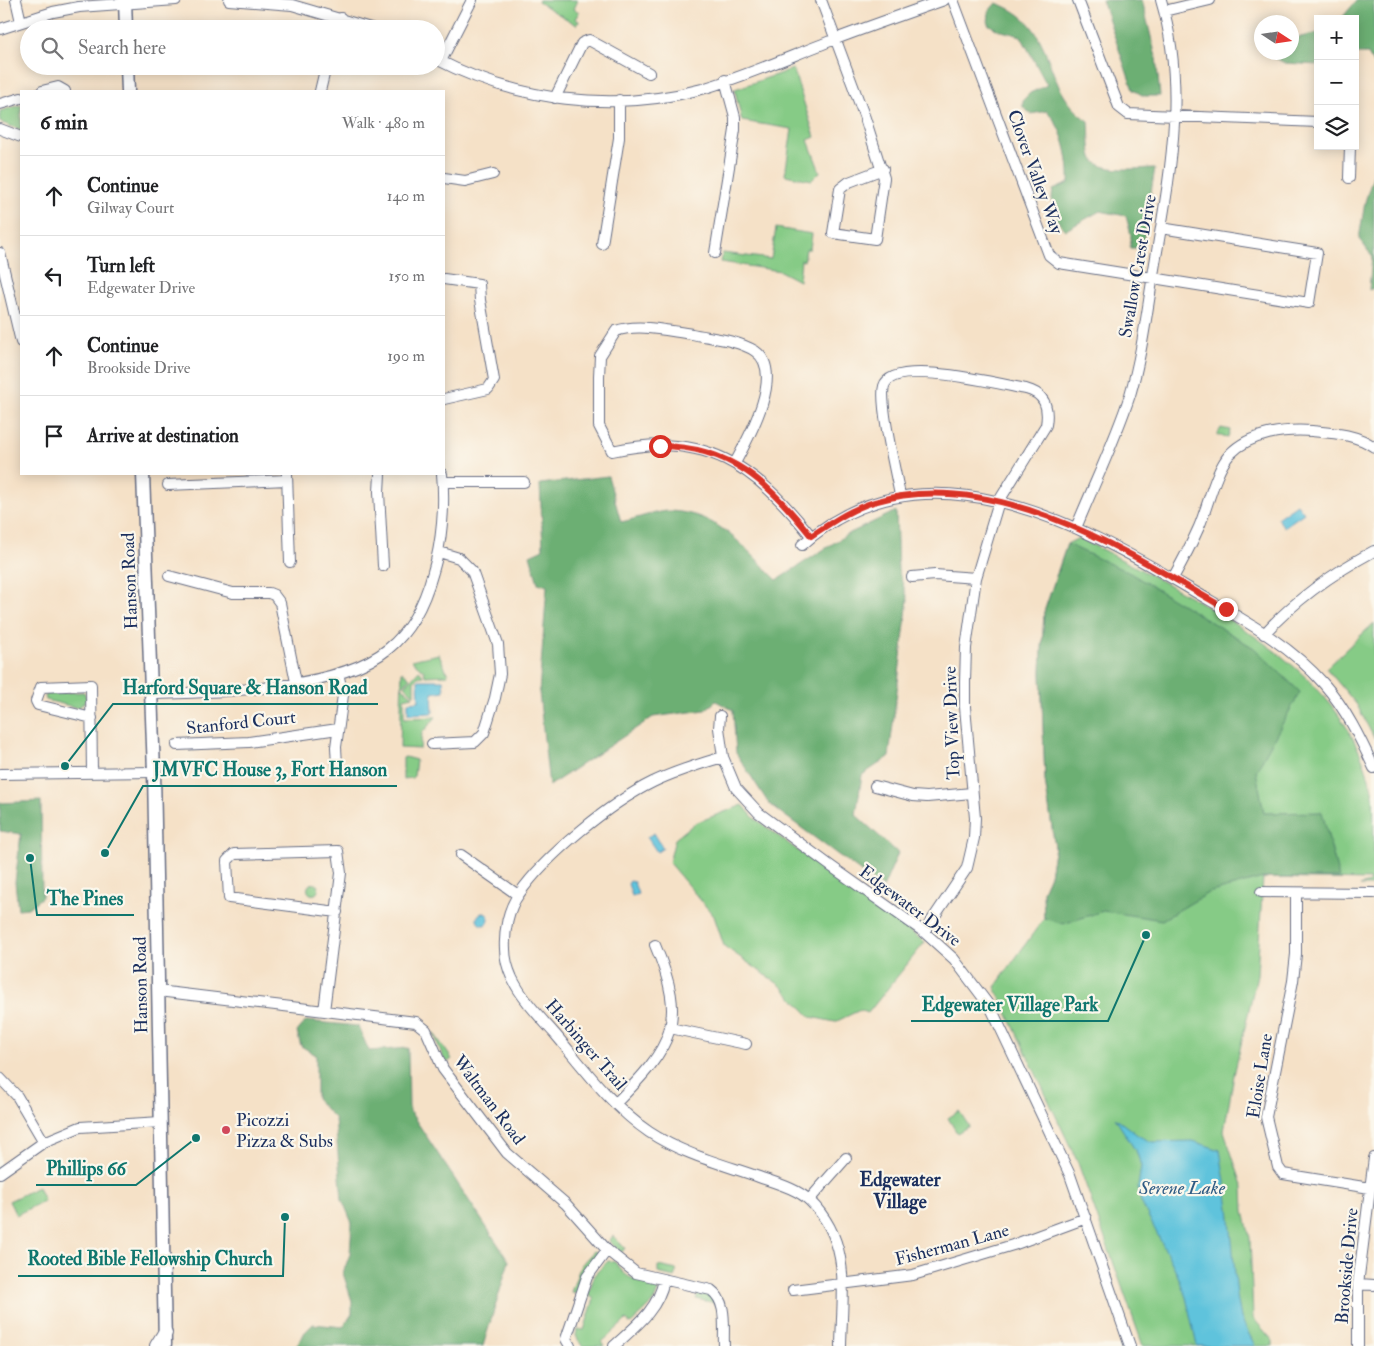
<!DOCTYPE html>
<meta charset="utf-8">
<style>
:root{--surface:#fff;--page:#f2f2f2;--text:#202124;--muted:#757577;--line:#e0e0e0}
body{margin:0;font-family:"IM FELL Double Pica",serif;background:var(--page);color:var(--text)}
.controls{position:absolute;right:15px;top:15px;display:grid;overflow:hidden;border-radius:0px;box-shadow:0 2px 12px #0003}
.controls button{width:45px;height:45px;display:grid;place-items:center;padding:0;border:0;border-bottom:1px solid var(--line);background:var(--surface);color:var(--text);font:25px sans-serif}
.compass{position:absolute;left:1254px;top:15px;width:45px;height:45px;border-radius:50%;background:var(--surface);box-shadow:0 2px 12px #0003;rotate:102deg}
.stop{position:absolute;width:15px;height:15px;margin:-11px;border:4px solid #d93025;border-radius:50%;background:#fff}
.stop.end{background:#d93025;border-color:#fff;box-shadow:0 1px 5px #0008}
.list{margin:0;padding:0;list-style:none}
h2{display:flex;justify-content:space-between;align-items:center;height:65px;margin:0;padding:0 20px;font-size:21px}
h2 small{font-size:16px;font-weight:400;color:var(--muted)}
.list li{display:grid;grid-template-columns:32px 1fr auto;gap:15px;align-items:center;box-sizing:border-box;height:80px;padding:0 20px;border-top:1px solid var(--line)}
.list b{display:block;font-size:19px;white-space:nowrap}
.list p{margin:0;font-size:16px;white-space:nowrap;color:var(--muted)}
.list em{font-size:16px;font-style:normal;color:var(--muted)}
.icon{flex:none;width:28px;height:28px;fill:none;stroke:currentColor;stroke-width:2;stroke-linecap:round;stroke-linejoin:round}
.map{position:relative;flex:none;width:1374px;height:1346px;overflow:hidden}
.search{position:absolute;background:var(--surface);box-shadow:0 2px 12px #0003;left:20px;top:20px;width:425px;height:55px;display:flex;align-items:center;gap:12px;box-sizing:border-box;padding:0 18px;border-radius:28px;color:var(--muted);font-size:19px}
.panel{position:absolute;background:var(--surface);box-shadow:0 2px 12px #0003;left:20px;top:90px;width:425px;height:385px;border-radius:0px}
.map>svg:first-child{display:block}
</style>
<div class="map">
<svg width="1374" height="1346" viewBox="0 0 1374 1346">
<rect width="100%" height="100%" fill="#fbf7ec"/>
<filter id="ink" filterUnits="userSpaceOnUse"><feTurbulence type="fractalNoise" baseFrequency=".02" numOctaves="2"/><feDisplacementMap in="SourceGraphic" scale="10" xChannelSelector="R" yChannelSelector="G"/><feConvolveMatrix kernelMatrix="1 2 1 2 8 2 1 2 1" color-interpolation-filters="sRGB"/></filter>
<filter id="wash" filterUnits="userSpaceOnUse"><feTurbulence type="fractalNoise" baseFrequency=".0096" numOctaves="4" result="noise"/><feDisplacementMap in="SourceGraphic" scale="20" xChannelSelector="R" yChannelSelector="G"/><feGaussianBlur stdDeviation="1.12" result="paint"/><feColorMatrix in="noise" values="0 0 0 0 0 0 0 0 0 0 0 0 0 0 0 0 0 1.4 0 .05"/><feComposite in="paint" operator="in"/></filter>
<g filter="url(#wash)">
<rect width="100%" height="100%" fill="#f5e1c7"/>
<path fill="#86cb86" stroke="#507d72" d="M539 0H578L574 9 579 12 575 19 579 21 577 25 538 2Z
M793 69 815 137 808 140 820 172 812 180 785 175 792 129 742 121 735 91V89Z
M21 105V130L0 122V111Z
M776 228 812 234 810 249H806L804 261 801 260 799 281 780 271 721 262 723 253 771 259Z
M1221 428 1230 430 1228 437 1217 435Z
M1079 538C1120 558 1160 580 1200 602 1278 648 1354 700 1373 795 1374 818 1374 861 1374 886H1360L1369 883 1370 880 1263 878 1257 975 1234 1075 1224 1131 1243 1188 1244 1211 1250 1238 1253 1318 1273 1341V1346H1143L1078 1163 995 987 1044 918 1043 891 1050 875 1055 847 1045 780 1041 672 1044 612 1067 544Z
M1374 623V738L1357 705 1326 668Z
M439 654 448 675 425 676 424 671 411 660Z
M419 670 423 676 418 677 414 681V695L405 686Z
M402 671 410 678 402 687 413 696 404 698V718L436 717 422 733 420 749 400 748Z
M84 692 87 700 78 708 46 700 45 696 48 693Z
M405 757 416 760 414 776 412 778 403 779V758Z
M743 805 753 817 797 850 925 942 868 1013 860 1010 835 1022 811 1017 780 985 724 946 714 916 669 863 675 839 695 823Z
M307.5 889a5.5 5.5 0 1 1 11 0a5.5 5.5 0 1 1-11 0Z
M433 1032 452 1059 448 1062H445Z
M959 1111 969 1126 957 1133 948 1118Z
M38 1187 44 1201 16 1215 9 1201Z
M613 1236 625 1248 621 1253 609 1241Z
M594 1251 599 1253 586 1269 577 1293 571 1292 581 1265Z
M608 1261 615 1262C629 1282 633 1278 652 1283L658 1291 653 1303 631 1324 626 1320 602 1342 605 1346H582L576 1336 577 1329 584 1330 594 1299 588 1295 595 1274Z
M658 1266 677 1270 674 1277 658 1273Z
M699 1292 711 1297 716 1303 696 1299Z"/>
<path fill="#6caf73" stroke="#446f68" d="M1102 0H1142L1156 57 1160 96H1144L1133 90Z
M1357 0H1374V65L1368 54H1355V19H1341Z
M996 3C1061 24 1037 87 1089 121 1090 132 1089 147 1092 157 1098 174 1140 168 1155 168L1142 248H1130L1131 235 1126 216 1100 211 1066 230C1053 218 1050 207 1053 190L1069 183C1070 159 1064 129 1047 111L1031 114 1023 107V100L1030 93 1047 85 1021 36 998 30 988 24 989 11Z
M1318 33V65L1285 63 1270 56V53L1292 52V39Z
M1374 173V288L1369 290 1372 256 1359 239 1365 202Z
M608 476 621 522C636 519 655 511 670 511 720 513 745 549 777 580L846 535 896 511 898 570 908 599 889 757 862 775 856 815 898 853 883 888 769 804 736 753 733 710 716 701 705 710 653 717 549 786 539 692 547 586 538 583 530 555 543 549 540 484Z
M1067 544 1130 573 1254 648 1300 692 1256 771 1264 813 1322 812 1339 878H1263L1208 893 1162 920 1103 911 1063 924 1044 918 1043 891 1050 875 1055 847 1045 780 1041 672 1044 612Z
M41 801 42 897 28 908 18 909 15 882 21 834 0 831V803Z
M306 1021 358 1026 369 1051 408 1048 409 1110 509 1261 483 1346H296L304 1333 313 1324 343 1327 352 1314V1301L343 1273 350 1254 352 1223 342 1199 335 1119 316 1099V1055L301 1046 297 1032Z"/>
<path fill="#5ec3dc" stroke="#3c799d" d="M1297 504 1304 513 1284 527 1277 518Z
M418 680H443L444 691 432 693 433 713 408 714V702L419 701Z
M654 833 663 848 657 852 647 837Z
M630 881 634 882 638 894 632 896 628 884Z
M477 919a6 6 0 1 1 12 0a6 6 0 1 1-12 0Z
M1115 1118 1139 1136 1152 1142 1193 1141 1220 1150 1229 1208 1237 1296 1241 1318 1255 1346H1197L1186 1297 1176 1271 1141 1202 1138 1187 1141 1166 1137 1153Z"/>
</g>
<g filter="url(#ink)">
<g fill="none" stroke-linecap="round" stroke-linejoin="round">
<defs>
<path id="minor" d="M16 0 21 22
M229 0 292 5 374 29
M821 0 865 118 884 178 875 239 833 233 840 189 849 182 883 169
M953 0 1049 255 1059 263 1309 303 1317 253 1161 228
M1078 0 1119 107 1128 114 1318 122
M1164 11 1210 0
M0 29 53 12 79 7 176 0
M338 29 341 18
M436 59C517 101 613 113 702 89 744 77 791 56 833 40 870 26 907 13 944 0
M441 61 472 0
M42 91 58 87 65 91
M320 91 326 66
M555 98 582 43 589 40 649 73
M0 104 21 98
M0 129 21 137
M444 178 465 181 493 174
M1349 178 1350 146
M602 244 619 138V100
M0 253 21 342
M715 253 735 130V117L725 80
M444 279 479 284 480 300 494 380 488 389 444 399
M735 463C748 439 786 372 755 351 738 340 711 338 692 334 668 331 639 323 616 331L600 356 599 376V426L612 451C706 430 755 466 811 536
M287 474 290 562
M380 474 379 492 383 566
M443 482H524
M168 485 287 480
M900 495C896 475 879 402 884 386 893 357 1003 385 1026 389 1045 394 1049 407 1046 425L999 501 976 578 966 648 965 682V707L975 818 974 838 967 868 924 932
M1076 528C1094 484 1115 441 1130 395 1142 354 1147 311 1154 269 1169 179 1188 90 1161 0
M802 545C921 438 1076 521 1192 590 1238 617 1289 643 1324 684 1346 709 1360 738 1374 768
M169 576 233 593H269L274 595 280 603 296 682
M912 577 935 575 976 578
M1173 578C1182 562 1191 545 1199 527 1208 506 1215 471 1230 454 1250 433 1285 429 1312 431 1334 433 1356 434 1374 447
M1264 634C1296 599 1333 573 1374 551
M152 694C216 692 337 691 388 649 412 630 425 601 433 572 442 542 445 505 442 474
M720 716 719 728 723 757 736 788 747 800 759 813 832 867 924 932 954 959 991 1008 1070 1175 1130 1346
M432 744 475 742 484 733 495 698 500 674 498 644 472 571 459 558 439 552
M177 745 249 742 338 729
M723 757C699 764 676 771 653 782 610 803 546 855 519 894 508 909 504 931 505 949 505 959 508 969 512 978 522 999 540 1017 555 1034 584 1068 612 1107 649 1132 682 1154 722 1164 759 1177 776 1183 798 1189 810 1201 852 1242 842 1293 841 1346
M337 765 336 747 343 695 338 673
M92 773 91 685 41 687 36 701 38 705 92 718
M0 774 154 772
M875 786 913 796 927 797 972 793
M461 855 518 895
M1261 892 1374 893
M1296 893V954L1293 981 1266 1117 1278 1167 1283 1174 1370 1188
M158 991 416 1022 426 1030 443 1069 507 1153 566 1204 607 1250 636 1273 711 1290C728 1302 723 1327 724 1346
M324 1011 341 873 338 851 234 854 227 861 229 898 337 912
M670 1028 746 1044
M0 1078 17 1096 44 1142
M616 1103C672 1047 688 1022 655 945
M0 1173 44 1142 80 1127 161 1122
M809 1200 846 1158
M1358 1284 1374 1285
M793 1290 913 1275 1013 1245 1086 1218
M570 1346 566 1339 587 1277 607 1250
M614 1346C636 1326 658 1310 664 1280
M1358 1346V1284L1374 1158"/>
<path id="tertiary" d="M125 0 126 29
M127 66 128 91
M143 474 154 772 165 1344"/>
<path id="secondary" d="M157 1346 165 1333"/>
</defs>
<use href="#minor" stroke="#676d83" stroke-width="12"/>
<use href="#tertiary" stroke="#676d83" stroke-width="15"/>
<use href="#secondary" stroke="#676d83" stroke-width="16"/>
<use href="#minor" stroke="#fff" stroke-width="10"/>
<use href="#tertiary" stroke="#fff" stroke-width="12"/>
<use href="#secondary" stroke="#fff" stroke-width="14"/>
</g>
</g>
<g fill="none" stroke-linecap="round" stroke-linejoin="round" filter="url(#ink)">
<path stroke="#d93025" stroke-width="6" d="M660 446C731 446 770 484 811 536 831 523 851 509 874 502 993 466 1127 551 1226 609"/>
</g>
<circle fill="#d1495b" stroke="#fbf7ec" stroke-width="2" cx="226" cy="1130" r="5"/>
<g text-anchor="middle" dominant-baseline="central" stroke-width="4.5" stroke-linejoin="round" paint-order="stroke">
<g font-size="18" fill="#1b2f5e" stroke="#fbf7ec">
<text transform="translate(1035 172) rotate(70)">Clover Valley Way</text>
<text transform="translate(1138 266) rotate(-80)">Swallow Crest Drive</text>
<text transform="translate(130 581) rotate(-92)">Hanson Road</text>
<text transform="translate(241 723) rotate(-6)">Stanford Court</text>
<text transform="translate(952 723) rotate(-92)">Top View Drive</text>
<text transform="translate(910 906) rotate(37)">Edgewater Drive</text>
<text transform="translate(141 985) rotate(-91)">Hanson Road</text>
<text transform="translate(586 1045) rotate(49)">Harbinger Trail</text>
<text transform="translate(1260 1076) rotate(-81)">Eloise Lane</text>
<text transform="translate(489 1100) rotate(53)">Waltman Road</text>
<text transform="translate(952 1245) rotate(-15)">Fisherman Lane</text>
<text transform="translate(1347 1266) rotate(-85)">Brookside Drive</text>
</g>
<g font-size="18" fill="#1b2f5e" stroke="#fbf7ec" text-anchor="start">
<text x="236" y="1120">Picozzi<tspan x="236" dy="21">Pizza &amp; Subs</tspan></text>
</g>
<g font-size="19" font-weight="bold" fill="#1b2f5e" stroke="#fbf7ec">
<text x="900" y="1180">Edgewater<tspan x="900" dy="22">Village</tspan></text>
</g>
<g font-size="19" font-style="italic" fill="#2f5b84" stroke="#fbf7ec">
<text x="1182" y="1188">Serene Lake</text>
</g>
</g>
<path fill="none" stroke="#0f766e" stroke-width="2" d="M65 766L113 704H378M105 853L143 786H397M30 858L37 915H134M1146 935L1108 1021H911M196 1138L136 1185H36M285 1217L283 1276H18"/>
<g fill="#0f766e" stroke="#fbf7ec" stroke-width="2">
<circle cx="65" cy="766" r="5"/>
<circle cx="105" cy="853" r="5"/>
<circle cx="30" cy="858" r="5"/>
<circle cx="1146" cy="935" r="5"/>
<circle cx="196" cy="1138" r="5"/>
<circle cx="285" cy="1217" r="5"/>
</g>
<g font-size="19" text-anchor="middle" font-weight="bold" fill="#0f766e" stroke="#fbf7ec" stroke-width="4.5" stroke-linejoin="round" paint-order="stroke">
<text x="245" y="694">Harford Square &amp; Hanson Road</text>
<text x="270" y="776">JMVFC House 3, Fort Hanson</text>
<text x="85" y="905">The Pines</text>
<text x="1010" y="1011">Edgewater Village Park</text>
<text x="86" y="1175">Phillips 66</text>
<text x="150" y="1265">Rooted Bible Fellowship Church</text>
</g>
</svg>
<div class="controls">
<button>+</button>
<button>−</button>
<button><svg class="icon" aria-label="layers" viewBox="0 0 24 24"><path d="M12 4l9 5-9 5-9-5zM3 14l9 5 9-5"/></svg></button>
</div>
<svg class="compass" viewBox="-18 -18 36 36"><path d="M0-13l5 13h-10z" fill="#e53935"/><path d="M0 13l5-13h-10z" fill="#757577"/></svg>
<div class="stop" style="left:660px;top:446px"></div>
<div class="stop end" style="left:1226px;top:609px"></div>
<div class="search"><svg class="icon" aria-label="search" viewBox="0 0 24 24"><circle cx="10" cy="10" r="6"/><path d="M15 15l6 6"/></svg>Search here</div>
<section class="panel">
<h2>6 min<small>Walk · 480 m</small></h2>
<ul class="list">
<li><svg class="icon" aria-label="ahead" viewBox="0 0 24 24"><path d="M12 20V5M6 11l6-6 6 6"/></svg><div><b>Continue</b><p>Gilway Court</p></div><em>140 m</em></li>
<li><svg class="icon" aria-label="left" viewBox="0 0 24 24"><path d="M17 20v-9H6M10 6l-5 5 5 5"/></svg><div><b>Turn left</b><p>Edgewater Drive</p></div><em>150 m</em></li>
<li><svg class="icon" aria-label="ahead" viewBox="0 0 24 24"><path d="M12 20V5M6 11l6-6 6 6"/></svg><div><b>Continue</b><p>Brookside Drive</p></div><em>190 m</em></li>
<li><svg class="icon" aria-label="arrive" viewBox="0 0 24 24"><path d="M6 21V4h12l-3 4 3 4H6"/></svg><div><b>Arrive at destination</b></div></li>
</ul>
</section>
</div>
